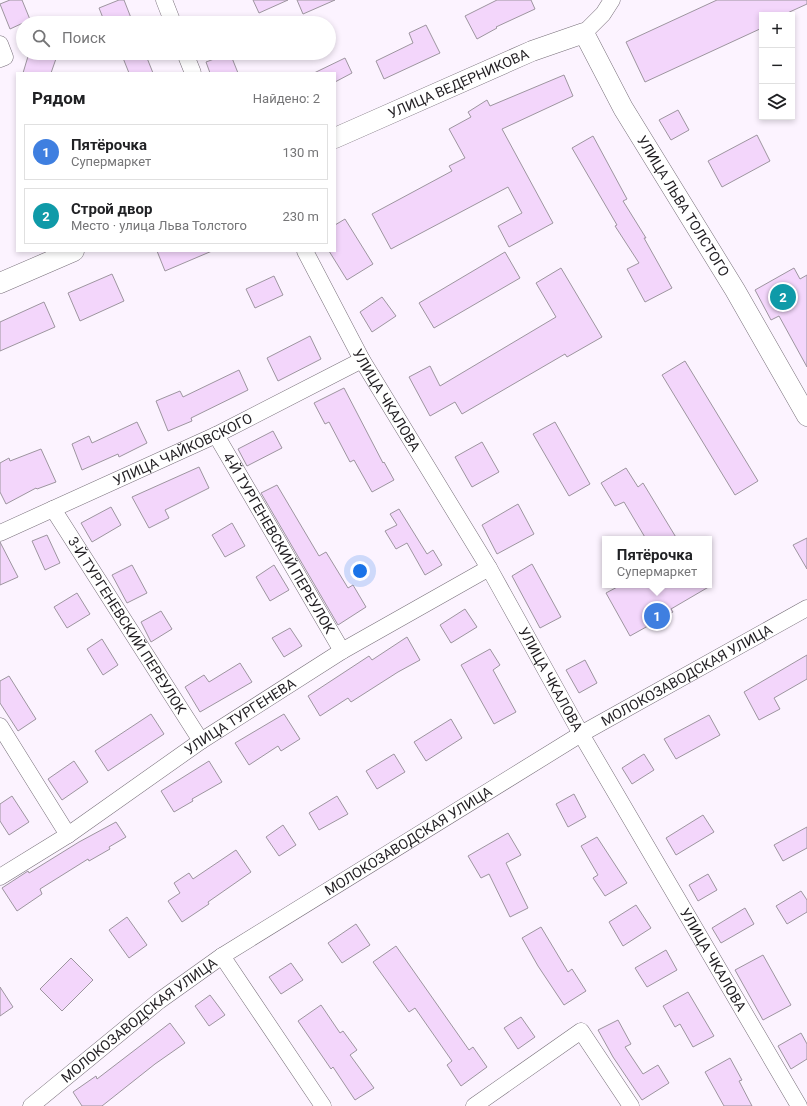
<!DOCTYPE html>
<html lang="ru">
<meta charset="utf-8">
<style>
:root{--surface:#fff;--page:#f6f6f6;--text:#202124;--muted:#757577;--line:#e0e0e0;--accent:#ce3f62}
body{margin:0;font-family:Roboto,sans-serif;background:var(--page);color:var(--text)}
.controls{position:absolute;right:12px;top:12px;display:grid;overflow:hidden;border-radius:0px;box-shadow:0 2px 6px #0003}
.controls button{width:36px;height:36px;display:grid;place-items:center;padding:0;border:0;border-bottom:1px solid var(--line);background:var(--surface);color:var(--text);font:20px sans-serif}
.you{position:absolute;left:360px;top:571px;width:14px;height:14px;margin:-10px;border:3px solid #fff;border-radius:50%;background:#1a73e8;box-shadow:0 0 0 6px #1a73e833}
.badge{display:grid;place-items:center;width:26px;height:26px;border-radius:50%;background:var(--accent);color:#fff;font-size:13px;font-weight:700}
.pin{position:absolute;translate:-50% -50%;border:2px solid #fff;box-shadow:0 1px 4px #0006}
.popup{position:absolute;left:602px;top:536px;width:110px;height:52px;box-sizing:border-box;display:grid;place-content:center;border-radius:0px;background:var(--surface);filter:drop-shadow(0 1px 3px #0005);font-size:13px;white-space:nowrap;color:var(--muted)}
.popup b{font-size:15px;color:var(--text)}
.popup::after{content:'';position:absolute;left:50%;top:100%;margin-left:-8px;border:8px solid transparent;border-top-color:var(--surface)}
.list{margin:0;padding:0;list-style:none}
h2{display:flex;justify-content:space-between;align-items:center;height:52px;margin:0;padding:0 16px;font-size:17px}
h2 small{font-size:13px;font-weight:400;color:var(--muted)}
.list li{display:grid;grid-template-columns:26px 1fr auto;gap:12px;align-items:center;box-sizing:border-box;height:56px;margin:0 8px 8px;padding:0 8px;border:1px solid var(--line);border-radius:0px}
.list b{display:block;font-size:15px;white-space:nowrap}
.list p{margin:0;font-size:13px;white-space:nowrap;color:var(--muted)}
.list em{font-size:13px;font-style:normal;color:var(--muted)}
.icon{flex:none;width:22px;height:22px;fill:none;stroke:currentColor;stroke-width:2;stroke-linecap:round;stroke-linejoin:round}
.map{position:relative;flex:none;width:807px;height:1106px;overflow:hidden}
.search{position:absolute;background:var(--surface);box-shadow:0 2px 6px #0003;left:16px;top:16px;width:320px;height:44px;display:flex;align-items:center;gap:10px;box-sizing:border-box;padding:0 14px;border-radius:22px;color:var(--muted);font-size:15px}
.panel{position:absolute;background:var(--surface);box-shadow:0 2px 6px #0003;left:16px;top:72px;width:320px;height:180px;border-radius:0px}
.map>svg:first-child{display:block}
</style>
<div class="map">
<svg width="807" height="1106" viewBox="0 0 807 1106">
<rect width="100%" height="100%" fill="#fcf3ff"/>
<path fill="#f3d6fb" stroke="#9d959f" d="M10 0H22L31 22 23 23 10 29 0 4Z
M119 0H124L133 23H105L99 8Z
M253 0H288L259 13Z
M297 0H335L303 14Z
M497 0H531L535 9 496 27 497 28 477 39 465 16Z
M717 0H807V4L783 15H762V28L645 82 626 42Z
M426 25 440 53 384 79 376 61 413 43 409 33Z
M29 53H58L51 73H23Z
M121 53H145L153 73H129Z
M230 53 238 73H210L206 62Z
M345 58 352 73 335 82V73H314Z
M564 75 573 96 502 129 553 223 509 247 498 226 522 213 508 187 391 249 372 214 452 171 449 166 465 158 449 129 471 117 468 112 487 100 490 106Z
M678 110 689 130 671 140 659 120Z
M757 135 770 161 722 187 708 161Z
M593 136 627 199 623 201 646 238H644L672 288 645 302 627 269 639 263 615 226 617 225 572 148Z
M345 219 373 264 347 280 329 251H335V225Z
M157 251H212L165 271Z
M505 252 520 278 434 328 419 303Z
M561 268 602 337 567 357 565 354 462 414 455 402 430 416 409 377 430 366 440 386 556 317 536 283Z
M794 268 800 279 807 275V367L779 316 771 320 755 290Z
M112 274 124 301 80 321 68 293Z
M274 276 283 295 255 308 246 289Z
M382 297 396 316 372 332 360 312Z
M44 302 55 327 0 351V322Z
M310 336 321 359 278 381 267 358Z
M685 361 758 481 735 495 662 375Z
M239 370 248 390 191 418 192 421 168 431 156 401 180 391 183 397Z
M344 388 383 463 384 462 394 480 372 492 354 460 350 462 329 422 325 424 314 403Z
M137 422 147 443 119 457 118 454 82 470 72 444 89 436 92 443Z
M555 422 590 484 569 496 533 434Z
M273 431 282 448 247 466 238 449Z
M482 442 499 472 472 487 455 457Z
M41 449 56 482 37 489 36 488 6 504 0 492V463L9 458 10 461Z
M199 467 209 488 165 510 169 518 149 528 132 497Z
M626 468 638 487 643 483 677 539H646L624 502 615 506 601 483Z
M277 485 319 556 326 552 348 588 353 585 366 607 338 625 261 493Z
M518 504 534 534 497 554 482 525Z
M111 507 121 525 92 542 81 523Z
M399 509 427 554 433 550 442 565 425 575 407 543 396 549 385 531 397 525 390 514Z
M232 523 245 546 225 557 212 535Z
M47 535 60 563 45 570 32 541Z
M807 538V569L793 545Z
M0 542 18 577 0 585Z
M532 564 561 617 540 628 512 576Z
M132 565 147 593 127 603 112 575Z
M274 565 289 590 270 601 256 577Z
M621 585H712L671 609 673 612 630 636 606 593Z
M77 593 90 614 67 628 54 607Z
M465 609 477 627 451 643 440 625Z
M161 611 172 629 151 642 141 622Z
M290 628 302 646 284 657 272 638Z
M407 637 420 660 398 672 351 702 348 698 320 716 308 696 369 656 372 660Z
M102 639 118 665 103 675 87 649Z
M490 649 500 665 493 670 516 712 494 724 461 665Z
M807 655V679L774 698 780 709 759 720 744 692Z
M585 660 597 683 579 693 566 670Z
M240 663 252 682 200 712 185 687 204 675 209 682Z
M9 676 36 719 18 731 0 703V681Z
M151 714 164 734 108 771 95 751Z
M284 714 300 739 281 751 278 746 249 765 235 743Z
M709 715 720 735 676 759 664 739Z
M451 719 462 738 426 761 414 742Z
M394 754 405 772 377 789 366 771Z
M644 754 654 770 632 784 622 768Z
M74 761 88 782 62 800 48 779Z
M209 761 222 782 192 799 193 801 174 812 161 791Z
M574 794 586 817 568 827 556 804Z
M12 796 29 822 9 835 0 821V804Z
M337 796 348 814 319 830 309 813Z
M703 815 714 832 676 855 666 838Z
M116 822 126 837 109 847 110 849 89 861 88 859 40 889 42 894 17 911 2 888 28 871 29 873 79 842Z
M283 825 296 845 279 856 266 837Z
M807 827V848L783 861 774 845Z
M508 833 521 855 506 863 528 908 510 917 489 874 481 878 468 856Z
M597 837 627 883 605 896 593 878 598 875 581 846Z
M236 850 251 872 208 902 209 904 182 922 168 901 180 893 174 883 189 873 193 879Z
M708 874 717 890 698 901 689 885Z
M801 891 807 900V912L787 924 776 906Z
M636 905 651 928 623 946 609 922Z
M745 908 754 924 721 943 712 928Z
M127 917 147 945 129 958 109 930Z
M356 924 370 945 342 963 328 943Z
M541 927 568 972 572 969 586 991 564 1005 538 966 522 938Z
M396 946 469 1050 473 1047 487 1067 461 1086 447 1065 452 1061 415 1008 409 1012 373 962Z
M666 950 677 970 647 987 635 968Z
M763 955 791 1005 763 1020 735 970Z
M71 958 93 980 62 1011 40 989Z
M291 963 303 980 281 994 269 977Z
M0 987 13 1007 0 1016Z
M688 992 714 1036 693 1047 680 1024 675 1027 663 1006Z
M210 995 225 1015 209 1026 195 1006Z
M321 1005 340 1033 343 1031 357 1050 350 1055 374 1088 355 1100 333 1067 331 1069 298 1021Z
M521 1017 535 1037 518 1049 504 1028Z
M618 1020 631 1044 625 1047 643 1074 658 1065 669 1083 642 1100 613 1057 598 1030Z
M170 1023 185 1043 155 1064 102 1106H82L73 1092 96 1076 97 1079Z
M801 1033 807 1044V1059L791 1069 778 1046Z
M730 1058 742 1080 739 1081 752 1106H724L705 1072Z"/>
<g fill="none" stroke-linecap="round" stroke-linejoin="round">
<defs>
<g id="minor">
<path d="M164 0 173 23"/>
<path d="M584 33 603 14 612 0"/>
<path d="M0 44 5 57 0 59"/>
<path d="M185 53 193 73"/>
<path id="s1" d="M305 251 362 360 489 568 581 734 799 1106"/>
<path id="s2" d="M216 435 342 651"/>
<path id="s3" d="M53 509 201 741"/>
<path id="s4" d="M0 533 216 435 362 360"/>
<path d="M0 726 68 835"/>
<path id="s5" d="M0 877 68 835 201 741 342 651 489 568"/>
<path d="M222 956 323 1106"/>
<path id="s6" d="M31 1106 159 1001 222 956 581 734 807 608"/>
<path d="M474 1106 581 1031 631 1106"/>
</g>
<g id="tertiary">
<path id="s7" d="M335 138 532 51 584 33 623 108 735 290 807 416"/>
<path d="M0 283 74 251"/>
</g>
</defs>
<use href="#minor" stroke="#776f79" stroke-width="17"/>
<use href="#tertiary" stroke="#776f79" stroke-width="21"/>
<use href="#minor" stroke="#fff" stroke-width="16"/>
<use href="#tertiary" stroke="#fff" stroke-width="20"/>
</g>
<g text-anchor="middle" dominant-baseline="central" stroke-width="3.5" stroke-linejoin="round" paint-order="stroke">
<g font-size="14" fill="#211e22" stroke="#fff">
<text stroke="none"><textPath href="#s7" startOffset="135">УЛИЦА ВЕДЕРНИКОВА</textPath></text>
<text stroke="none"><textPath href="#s7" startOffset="470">УЛИЦА ЛЬВА ТОЛСТОГО</textPath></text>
<text stroke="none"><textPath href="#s1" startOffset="170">УЛИЦА ЧКАЛОВА</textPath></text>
<text stroke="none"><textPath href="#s4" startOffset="201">УЛИЦА ЧАЙКОВСКОГО</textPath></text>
<text stroke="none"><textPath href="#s2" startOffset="125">4-Й ТУРГЕНЕВСКИЙ ПЕРЕУЛОК</textPath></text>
<text stroke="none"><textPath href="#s3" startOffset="138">3-Й ТУРГЕНЕВСКИЙ ПЕРЕУЛОК</textPath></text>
<text stroke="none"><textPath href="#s6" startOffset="786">МОЛОКОЗАВОДСКАЯ УЛИЦА</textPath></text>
<text stroke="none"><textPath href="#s1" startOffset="494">УЛИЦА ЧКАЛОВА</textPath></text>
<text stroke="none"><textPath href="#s5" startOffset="289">УЛИЦА ТУРГЕНЕВА</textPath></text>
<text stroke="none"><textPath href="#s6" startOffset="462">МОЛОКОЗАВОДСКАЯ УЛИЦА</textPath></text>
<text stroke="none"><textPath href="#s1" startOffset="818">УЛИЦА ЧКАЛОВА</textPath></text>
<text stroke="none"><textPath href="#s6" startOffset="138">МОЛОКОЗАВОДСКАЯ УЛИЦА</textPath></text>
</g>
</g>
</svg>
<div class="controls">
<button>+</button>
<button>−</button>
<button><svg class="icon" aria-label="layers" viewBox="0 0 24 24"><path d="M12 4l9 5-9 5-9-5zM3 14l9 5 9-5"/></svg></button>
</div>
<div class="you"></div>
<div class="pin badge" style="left:657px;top:616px;background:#3f7fe0">1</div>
<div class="popup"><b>Пятёрочка</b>Супермаркет</div>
<div class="pin badge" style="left:783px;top:297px;background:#0f9aa8">2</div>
<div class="search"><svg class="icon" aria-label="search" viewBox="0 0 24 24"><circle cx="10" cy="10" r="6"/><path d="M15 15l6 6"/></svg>Поиск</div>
<section class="panel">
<h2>Рядом<small>Найдено: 2</small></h2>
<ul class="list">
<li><span class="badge" style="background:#3f7fe0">1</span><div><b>Пятёрочка</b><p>Супермаркет</p></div><em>130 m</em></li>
<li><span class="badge" style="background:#0f9aa8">2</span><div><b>Строй двор</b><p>Место · улица Льва Толстого</p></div><em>230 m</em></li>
</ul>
</section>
</div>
